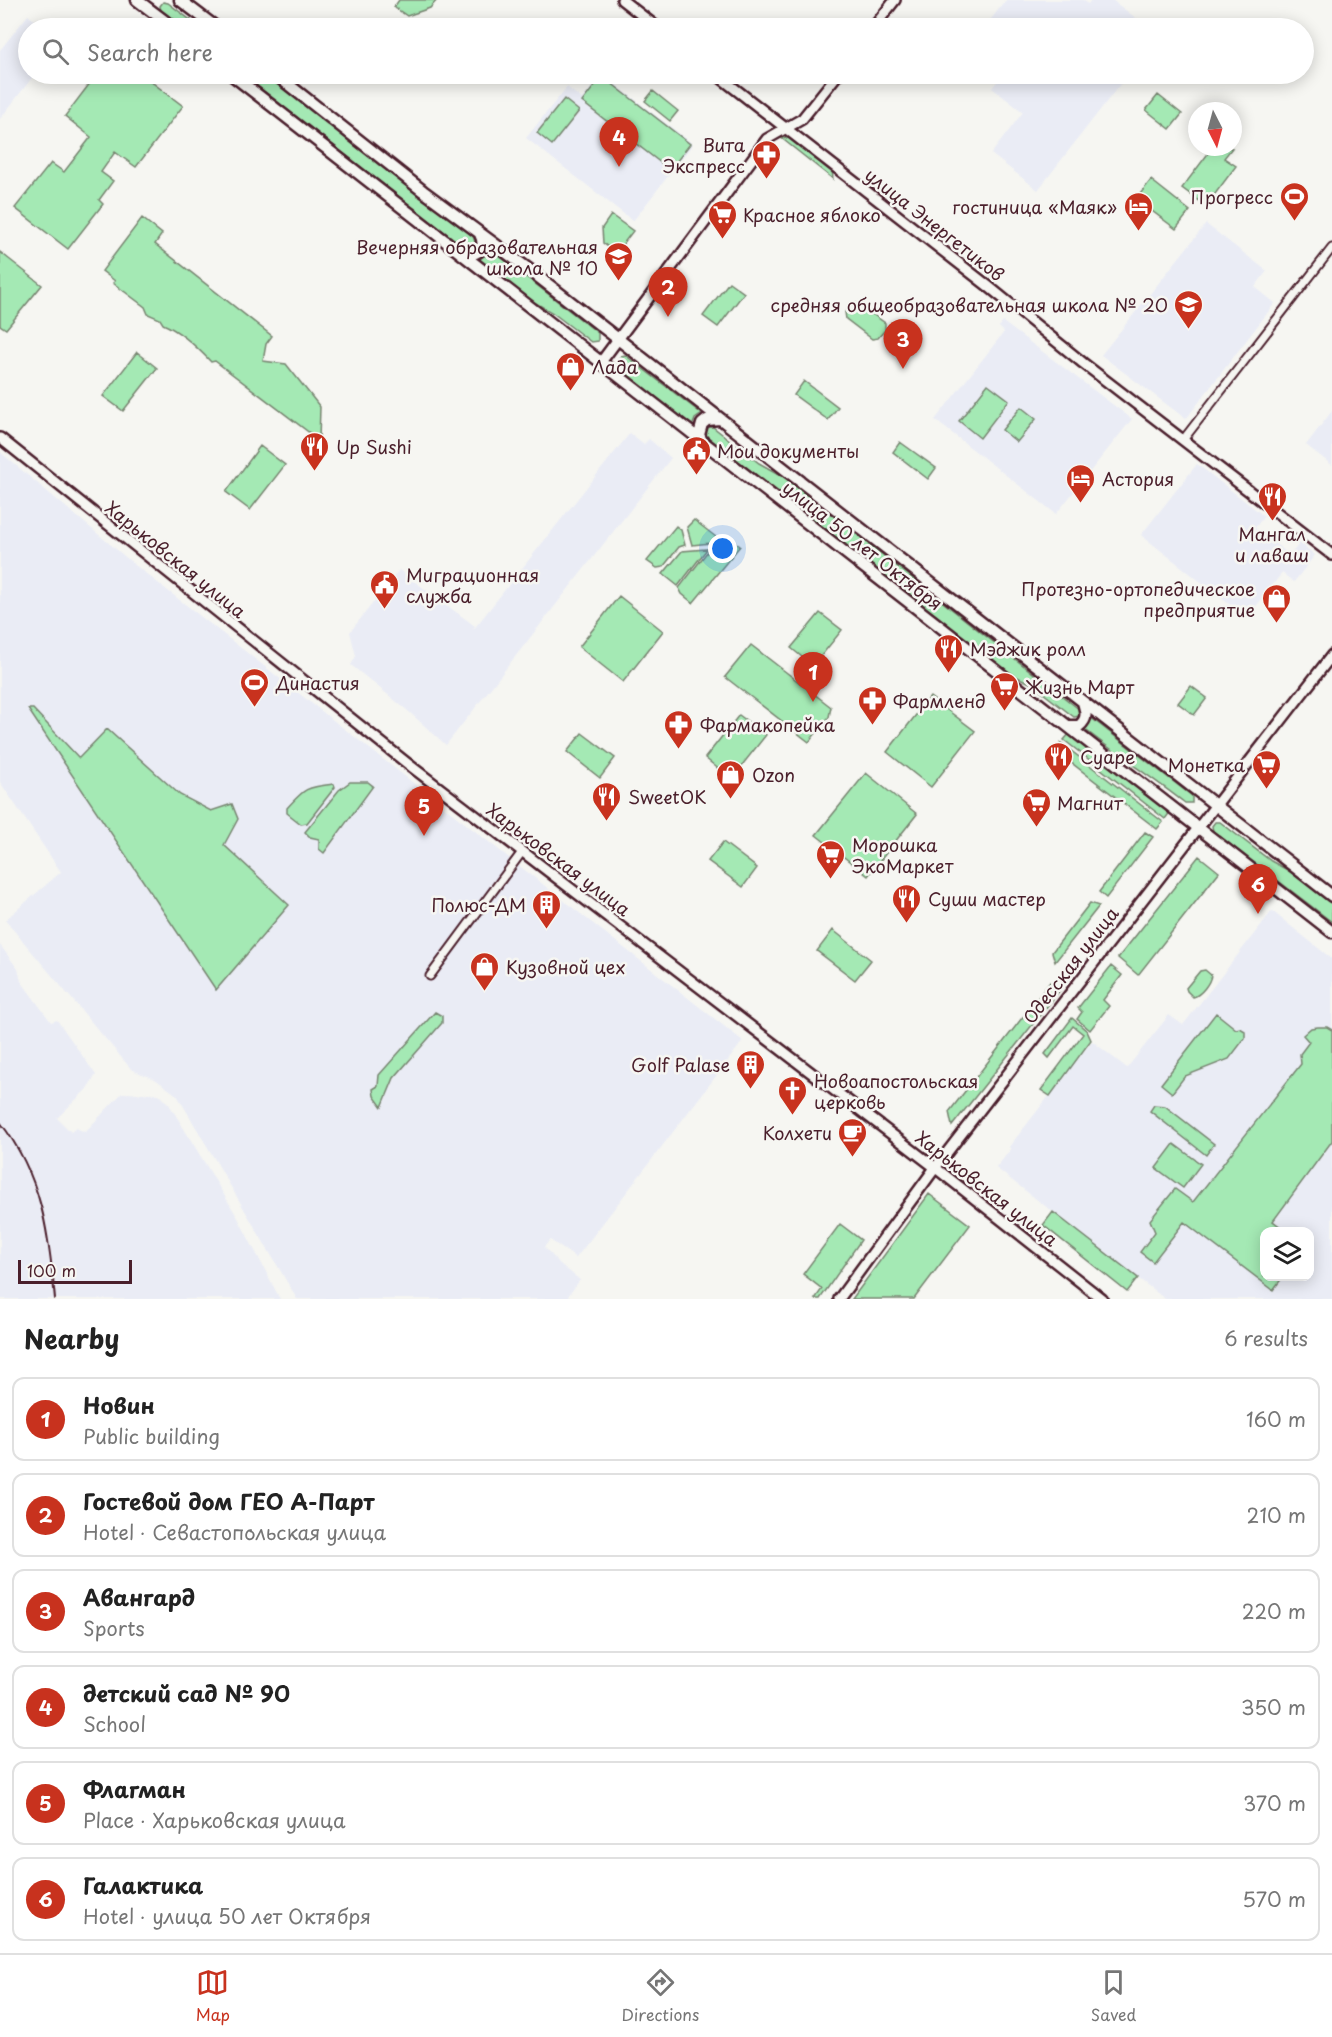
<!DOCTYPE html>
<meta charset="utf-8">
<style>
:root{--surface:#fff;--page:#f2f2f2;--text:#222;--muted:#767676;--line:#e0e0e0;--accent:#c8321e}
body{margin:0;font-family:"Playpen Sans",sans-serif;background:var(--page);color:var(--text)}
.controls{position:absolute;right:18px;bottom:18px;display:grid;overflow:hidden;border-radius:12px;box-shadow:0 3px 15px #0003}
.controls button{width:54px;height:54px;display:grid;place-items:center;padding:0;border:0;border-bottom:2px solid var(--line);background:var(--surface);color:var(--text);font:30px sans-serif}
.compass{position:absolute;left:1188px;top:102px;width:54px;height:54px;border-radius:50%;background:var(--surface);box-shadow:0 3px 15px #0003;rotate:174deg}
.scale{position:absolute;left:18px;bottom:15px;width:114px;box-sizing:border-box;padding-left:6px;border:3px solid #4a1f2b;border-top:0;font-size:16px;line-height:21px;white-space:nowrap;color:#4a1f2b;-webkit-text-stroke:4px #f6f6f2;paint-order:stroke}
.you{position:absolute;left:723px;top:549px;width:21px;height:21px;margin:-15px;border:4px solid #fff;border-radius:50%;background:#1a73e8;box-shadow:0 0 0 9px #1a73e833}
.badge{display:grid;place-items:center;width:39px;height:39px;border-radius:50%;background:var(--accent);color:#fff;font-size:20px;font-weight:700}
.pin{position:absolute;translate:-50% -50px;filter:drop-shadow(0 2px 3px #0008)}
.pin::after{content:'';position:absolute;top:32px;width:21px;height:18px;background:inherit;clip-path:polygon(0 0,100% 0,50% 100%)}
.list{margin:0;padding:0;list-style:none}
h2{display:flex;justify-content:space-between;align-items:center;height:78px;margin:0;padding:0 24px;font-size:26px}
h2 small{font-size:20px;font-weight:400;color:var(--muted)}
.list li{display:grid;grid-template-columns:39px 1fr auto;gap:18px;align-items:center;box-sizing:border-box;height:84px;margin:0 12px 12px;padding:0 12px;border:2px solid var(--line);border-radius:12px}
.list b{display:block;font-size:22px;white-space:nowrap}
.list p{margin:0;font-size:20px;white-space:nowrap;color:var(--muted)}
.list em{font-size:20px;font-style:normal;color:var(--muted)}
.icon{flex:none;width:33px;height:33px;fill:none;stroke:currentColor;stroke-width:2;stroke-linecap:round;stroke-linejoin:round}
.map{position:relative;flex:none;width:1332px;height:1299px;overflow:hidden}
.search{position:absolute;background:var(--surface);box-shadow:0 3px 15px #0003;left:18px;right:18px;top:18px;height:66px;display:flex;align-items:center;gap:15px;box-sizing:border-box;padding:0 21px;border-radius:33px;color:var(--muted);font-size:22px}
.sheet{height:654px;background:var(--surface)}
nav{display:flex;justify-content:space-around;align-items:center;box-sizing:border-box;height:84px;border-top:2px solid var(--line);background:var(--surface);font-size:16px;color:var(--muted)}
nav a{display:grid;justify-items:center;gap:3px}
nav .on{color:var(--accent)}
.map>svg:first-child{display:block}
</style>
<div class="map">
<svg width="1332" height="1299" viewBox="0 0 1332 1299">
<rect width="100%" height="100%" fill="#f6f6f2"/>
<filter id="ink" filterUnits="userSpaceOnUse"><feTurbulence type="fractalNoise" baseFrequency=".0167" numOctaves="2"/><feDisplacementMap in="SourceGraphic" scale="12" xChannelSelector="R" yChannelSelector="G"/><feConvolveMatrix kernelMatrix="1 2 1 2 8 2 1 2 1" color-interpolation-filters="sRGB"/></filter>
<g filter="url(#ink)">
<path fill="#eaecf5" fill-rule="evenodd" d="M1006 0H1083L1088 4 1091 0H1112L1149 28H984Z
M28 15 44 28H28V74H35L0 119V50Z
M602 74 693 144 633 221 526 138 567 87 582 99Z
M992 74H1128L1038 190 991 154 1023 112 992 88 999 79Z
M1206 224 1267 271 1255 287 1275 303 1186 419 1101 355Z
M1003 322 1132 419 1056 514 935 420 1004 332 999 327Z
M1332 411V465L1306 445Z
M630 433 644 444 649 439 671 458 446 745 408 711 351 665 356 656 350 632 399 570 475 626 473 630Z
M0 452 135 565 743 1041 576 1258 550 1240 544 1247 560 1264 580 1280 568 1296 570 1299H297L177 1095 155 1079 132 1070 5 920 61 872 0 782Z
M1197 464 1264 516 1255 528 1290 555 1300 543 1315 555 1294 582 1282 573 1247 618 1141 535Z
M1272 911 1332 959V1299H1165L996 1168 1011 1149 1009 1147 1092 1041 1127 1068 1169 1015 1183 1025ZM1264 1232H1310V1276H1264Z
M0 945 18 969 21 981 51 1022 57 1020 96 1075 86 1090 57 1118 71 1132 76 1128 85 1132 122 1093 159 1094 169 1104 238 1218 280 1299H0Z"/>
<path fill="#a4e9b4" stroke="#778470" stroke-width="1.5" d="M399 0H437L430 8 407 16 394 7Z
M163 2 168 3 201 28H184L161 11 160 6Z
M97 74H141L183 106 136 167 115 152 101 172 113 181 99 200 103 204 68 249 15 208 51 163 64 172 91 137 65 116Z
M242 74H266L473 236 475 242 471 248 464 247Z
M602 76 690 144 670 170 582 102Z
M653 91 678 111 670 121 645 101Z
M1158 95 1182 114 1170 129 1146 110Z
M564 99 579 111 552 145 537 133Z
M780 137 793 139 832 169 833 179Z
M1213 147 1232 148 1224 158 1236 166 1206 206 1182 188Z
M1151 180 1190 211 1176 229 1136 199Z
M611 215 633 231 616 253 603 243 602 228Z
M142 218 162 234 155 244 272 336 266 344 263 361 286 364 320 407 319 440 215 361 211 362C198 348 182 332 163 324L160 319 148 314 145 307 113 283 115 281 102 271Z
M488 247 598 333V341L591 342 553 313 529 299 479 259 486 255Z
M0 252 42 285 6 329 0 325Z
M729 282 744 293 718 327 703 316Z
M855 302 885 323V330L878 338 872 339 846 319 845 312Z
M137 352 157 368 123 411 103 396Z
M625 355 702 414 695 419 692 427 619 369 616 362 621 356Z
M804 381 838 407 828 420 794 395Z
M988 384 1009 400 980 438 959 421Z
M1021 407 1036 419 1017 442 1002 430Z
M707 427H713L759 463 784 477 1080 710V716L1074 717 1030 683 1007 672 706 437 704 435Z
M900 442 936 468 928 479 893 452Z
M260 446 285 465 250 510 226 492Z
M694 520 716 537 711 543 692 545 687 527Z
M676 526 681 530 685 545 679 547 663 567 657 568 647 561Z
M729 537 740 546 693 603 682 594 679 588 708 551 717 550Z
M707 549 678 586 663 574 682 551Z
M619 596 663 631 623 682 579 647Z
M820 613 842 630 813 666 791 648Z
M751 645 831 707 829 717 809 742 725 677Z
M1191 686 1207 698 1194 715 1178 703Z
M930 697 975 731 931 787 887 752Z
M28 709H33L79 758 107 729 180 795 211 811 232 804 238 819 224 845 289 905 216 990Z
M739 715 766 735 731 779 705 758Z
M1090 717 1192 796V803H1185C1152 777 1117 755 1083 728L1089 724Z
M582 733 615 758 600 778 567 752Z
M1070 733 1171 811 1165 819 1064 740Z
M1061 743 1163 822 1157 829 1056 751Z
M866 773 917 814 868 876 816 835Z
M350 782H368L373 786 324 853 319 849V839L310 837 305 832 339 790Z
M334 784 335 787 307 823 301 824 287 813V808C305 788 306 787 334 784Z
M1215 822H1220L1271 861 1291 872 1332 904V922L1213 831 1212 826Z
M1145 832 1153 837 1106 898 1099 892Z
M723 842 757 868 743 887 708 861Z
M1199 856 1219 872 1138 975 1118 958Z
M1090 903 1099 906 1055 962 1052 952Z
M833 930 871 960 855 980 817 951Z
M1111 966 1122 975 1103 1000 1109 1006 1090 1030 1077 1019 1082 1012 1078 1008Z
M1205 970 1211 975C1210 983 1201 995 1193 997L1187 991 1186 988 1200 971Z
M1050 982 1060 990 952 1126 949 1112Z
M435 1012 442 1016V1023L394 1078 382 1107 374 1096 373 1089 378 1086 379 1075Z
M1216 1013 1236 1029 1240 1028 1245 1031V1038L1229 1059 1185 1076 1172 1093 1161 1084Z
M1072 1018 1087 1031 1091 1040 1050 1096 1041 1090 1083 1034 1073 1026 1049 1058 1045 1054Z
M1318 1027H1327L1332 1030V1141L1273 1221 1286 1231 1264 1232V1276L1283 1277 1273 1290 1184 1222 1153 1262 1140 1252 1155 1232 1150 1220 1175 1189 1193 1202 1301 1064 1300 1054 1309 1042 1303 1035 1311 1028Z
M1154 1105 1165 1106 1214 1144 1206 1155 1150 1111Z
M1174 1144 1201 1164 1183 1188 1156 1168Z
M929 1194 970 1225 914 1299H852Z
M1053 1212 1138 1278 1127 1292 1043 1225Z
M840 1224 861 1240 820 1299H815L822 1289 803 1274Z"/>
<g fill="none" stroke-linecap="round" stroke-linejoin="round">
<defs>
<path id="minor" d="M1183 440 1332 248
M430 976 522 852"/>
<path id="tertiary" d="M622 0 658 28
M873 28 895 0
M716 74 988 286 1083 363 1332 555
M601 362 767 139 802 119 838 74
M0 438 408 764 937 1169 1102 1299
M839 1299 935 1168 1332 655"/>
<path id="secondary" d="M137 0 174 28
M180 0 217 28
M231 74 1332 932
M275 74 423 191 527 268 1332 896
M464 254C478 256 487 248 480 234
M702 441 699 435 702 424 707 420 720 419
M1068 726H1079C1088 719 1086 712 1083 702"/>
</defs>
<use href="#minor" stroke="#4a1f2b" stroke-width="11"/>
<use href="#tertiary" stroke="#4a1f2b" stroke-width="14"/>
<use href="#secondary" stroke="#4a1f2b" stroke-width="15"/>
<use href="#minor" stroke="#f6f6f2" stroke-width="7"/>
<use href="#tertiary" stroke="#f6f6f2" stroke-width="9"/>
<use href="#secondary" stroke="#f6f6f2" stroke-width="10"/>
<path stroke="#4a1f2b" stroke-width="2" d="M0 1122C42 1176 49 1234 55 1299"/>
</g>
</g>
<defs>
<symbol id="pharmacy-pin" viewBox="-11 -11 22 30"><path d="M0 17L-7.5 6A9.5 9.5 0 1 1 7.5 6Z" fill="#c8321e" stroke="#f6f6f2"/><path d="M-2-6h4v4h4v4h-4v4h-4v-4h-4v-4h4Z" fill="#fff"/></symbol>
<symbol id="stadium-pin" viewBox="-11 -11 22 30"><path d="M0 17L-7.5 6A9.5 9.5 0 1 1 7.5 6Z" fill="#c8321e" stroke="#f6f6f2"/><path d="M0-5a6.5 5 0 1 0 0 10a6.5 5 0 1 0 0-10ZM-3.5-1.8h7v3.6h-7Z" fill="#fff"/></symbol>
<symbol id="hotel-pin" viewBox="-11 -11 22 30"><path d="M0 17L-7.5 6A9.5 9.5 0 1 1 7.5 6Z" fill="#c8321e" stroke="#f6f6f2"/><path d="M-6-4.5h1.5V1H6V5H4.5V3h-9V5H-6ZM-4 0a1.8 1.8 0 1 1 3.6 0ZM.5 0V-2.5h3Q6-2.5 6 0Z" fill="#fff"/></symbol>
<symbol id="supermarket-pin" viewBox="-11 -11 22 30"><path d="M0 17L-7.5 6A9.5 9.5 0 1 1 7.5 6Z" fill="#c8321e" stroke="#f6f6f2"/><path d="M-6-5.5h2.5l.6 2H6L4.5 2H-2.5L-4.4-4H-6ZM-1.5 3.2a1.3 1.3 0 1 0 .1 0ZM3 3.2a1.3 1.3 0 1 0 .1 0Z" fill="#fff"/></symbol>
<symbol id="school-pin" viewBox="-11 -11 22 30"><path d="M0 17L-7.5 6A9.5 9.5 0 1 1 7.5 6Z" fill="#c8321e" stroke="#f6f6f2"/><path d="M0-5L7-2L0 1L-7-2ZM-4 1L0 2.5L4 1V4Q0 6-4 4Z" fill="#fff"/></symbol>
<symbol id="shop-pin" viewBox="-11 -11 22 30"><path d="M0 17L-7.5 6A9.5 9.5 0 1 1 7.5 6Z" fill="#c8321e" stroke="#f6f6f2"/><path d="M-5-2.5h2.3a2.7 3.5 0 0 1 5.4 0H5L5.5 6h-11ZM-1.5-2.5h3a1.5 2.3 0 0 0-3 0Z" fill="#fff"/></symbol>
<symbol id="restaurant-pin" viewBox="-11 -11 22 30"><path d="M0 17L-7.5 6A9.5 9.5 0 1 1 7.5 6Z" fill="#c8321e" stroke="#f6f6f2"/><path d="M-5-6h1v4h1v-4h1v4h1v-4h1v5L-1.5 .5V6h-2V.5L-5-1ZM5-6V6H3V1.5H1.5Q1.5-4 5-6Z" fill="#fff"/></symbol>
<symbol id="civic-pin" viewBox="-11 -11 22 30"><path d="M0 17L-7.5 6A9.5 9.5 0 1 1 7.5 6Z" fill="#c8321e" stroke="#f6f6f2"/><path d="M-.6-6.5H3V-4.5H.6V-3L4-1V1h2V6H-6V1h2V-1L-.6-3ZM-1.2 2.5V6h2.4V2.5Z" fill="#fff"/></symbol>
<symbol id="building-pin" viewBox="-11 -11 22 30"><path d="M0 17L-7.5 6A9.5 9.5 0 1 1 7.5 6Z" fill="#c8321e" stroke="#f6f6f2"/><path d="M-4-6H4V6H1V3H-1V6H-4ZM-2.5-4.3h1.7v1.8h-1.7ZM.8-4.3h1.7v1.8H.8ZM-2.5-1h1.7V.8h-1.7ZM.8-1h1.7V.8H.8Z" fill="#fff"/></symbol>
<symbol id="church-pin" viewBox="-11 -11 22 30"><path d="M0 17L-7.5 6A9.5 9.5 0 1 1 7.5 6Z" fill="#c8321e" stroke="#f6f6f2"/><path d="M-1.2-6h2.4v3.5h3.3v2.4h-3.3V6h-2.4V-.1h-3.3v-2.4h3.3Z" fill="#fff"/></symbol>
<symbol id="cafe-pin" viewBox="-11 -11 22 30"><path d="M0 17L-7.5 6A9.5 9.5 0 1 1 7.5 6Z" fill="#c8321e" stroke="#f6f6f2"/><path d="M-5.5-4.5H6V0H3Q3 3.5 0 3.5H-2.5Q-5.5 3.5-5.5 0ZM3-3.2v2h1.7v-2ZM-6 4.5H4V6H-6Z" fill="#fff"/></symbol>
</defs>
<g fill-rule="evenodd">
<use href="#pharmacy-pin" x="750" y="138" width="33" height="45"/>
<use href="#stadium-pin" x="1278" y="180" width="33" height="45"/>
<use href="#hotel-pin" x="1122" y="190" width="33" height="45"/>
<use href="#supermarket-pin" x="706" y="198" width="33" height="45"/>
<use href="#school-pin" x="602" y="240" width="33" height="45"/>
<use href="#school-pin" x="1172" y="288" width="33" height="45"/>
<use href="#shop-pin" x="554" y="350" width="33" height="45"/>
<use href="#restaurant-pin" x="298" y="430" width="33" height="45"/>
<use href="#civic-pin" x="680" y="434" width="33" height="45"/>
<use href="#hotel-pin" x="1064" y="462" width="33" height="45"/>
<use href="#restaurant-pin" x="1256" y="480" width="33" height="45"/>
<use href="#civic-pin" x="368" y="568" width="33" height="45"/>
<use href="#shop-pin" x="1260" y="582" width="33" height="45"/>
<use href="#restaurant-pin" x="932" y="632" width="33" height="45"/>
<use href="#stadium-pin" x="238" y="666" width="33" height="45"/>
<use href="#supermarket-pin" x="988" y="670" width="33" height="45"/>
<use href="#pharmacy-pin" x="856" y="684" width="33" height="45"/>
<use href="#pharmacy-pin" x="662" y="708" width="33" height="45"/>
<use href="#restaurant-pin" x="1042" y="740" width="33" height="45"/>
<use href="#supermarket-pin" x="1250" y="748" width="33" height="45"/>
<use href="#shop-pin" x="714" y="758" width="33" height="45"/>
<use href="#restaurant-pin" x="590" y="780" width="33" height="45"/>
<use href="#supermarket-pin" x="1020" y="786" width="33" height="45"/>
<use href="#supermarket-pin" x="814" y="838" width="33" height="45"/>
<use href="#restaurant-pin" x="890" y="882" width="33" height="45"/>
<use href="#building-pin" x="530" y="888" width="33" height="45"/>
<use href="#shop-pin" x="468" y="950" width="33" height="45"/>
<use href="#building-pin" x="734" y="1048" width="33" height="45"/>
<use href="#church-pin" x="776" y="1074" width="33" height="45"/>
<use href="#cafe-pin" x="836" y="1116" width="33" height="45"/>
</g>
<g text-anchor="middle" dominant-baseline="central" stroke-width="5" stroke-linejoin="round" paint-order="stroke">
<g font-size="18" fill="#4a1f2b" stroke="#f6f6f2" text-anchor="start">
<text x="745" y="144" text-anchor="end">Вита<tspan x="745" dy="21">Экспресс</tspan></text>
<text x="1273" y="196" text-anchor="end">Прогресс</text>
<text x="1117" y="206" text-anchor="end">гостиница «Маяк»</text>
<text x="743" y="214">Красное яблоко</text>
<text x="598" y="246" text-anchor="end">Вечерняя образовательная<tspan x="598" dy="21">школа № 10</tspan></text>
<text x="1168" y="304" text-anchor="end">средняя общеобразовательная школа № 20</text>
<text x="592" y="366">Лада</text>
<text x="336" y="446">Up Sushi</text>
<text x="717" y="450">Мои документы</text>
<text x="1102" y="478">Астория</text>
<text x="1272" y="533" text-anchor="middle">Мангал<tspan x="1272" dy="21">и лаваш</tspan></text>
<text x="406" y="574">Миграционная<tspan x="406" dy="21">служба</tspan></text>
<text x="1255" y="588" text-anchor="end">Протезно-ортопедическое<tspan x="1255" dy="21">предприятие</tspan></text>
<text x="970" y="648">Мэджик ролл</text>
<text x="276" y="682">Династия</text>
<text x="1025" y="686">Жизнь Март</text>
<text x="893" y="700">Фармленд</text>
<text x="700" y="724">Фармакопейка</text>
<text x="1080" y="756">Суаре</text>
<text x="1245" y="764" text-anchor="end">Монетка</text>
<text x="752" y="774">Ozon</text>
<text x="628" y="796">SweetOK</text>
<text x="1057" y="802">Магнит</text>
<text x="852" y="844">Морошка<tspan x="852" dy="21">ЭкоМаркет</tspan></text>
<text x="928" y="898">Суши мастер</text>
<text x="526" y="904" text-anchor="end">Полюс-ДМ</text>
<text x="506" y="966">Кузовной цех</text>
<text x="730" y="1064" text-anchor="end">Golf Palase</text>
<text x="814" y="1080">Новоапостольская<tspan x="814" dy="21">церковь</tspan></text>
<text x="832" y="1132" text-anchor="end">Колхети</text>
</g>
<g font-size="18" fill="#4a1f2b" stroke="#f6f6f2">
<text transform="translate(935 224) rotate(38)">улица Энергетиков</text>
<text transform="translate(863 545) rotate(38)">улица 50 лет Октября</text>
<text transform="translate(176 559) rotate(39)">Харьковская улица</text>
<text transform="translate(559 859) rotate(37)">Харьковская улица</text>
<text transform="translate(1070 965) rotate(-52)">Одесская улица</text>
<text transform="translate(987 1188) rotate(38)">Харьковская улица</text>
</g>
</g>
</svg>
<div class="controls">
<button><svg class="icon" aria-label="layers" viewBox="0 0 24 24"><path d="M12 4l9 5-9 5-9-5zM3 14l9 5 9-5"/></svg></button>
</div>
<svg class="compass" viewBox="-18 -18 36 36"><path d="M0-13l5 13h-10z" fill="#e53935"/><path d="M0 13l5-13h-10z" fill="#767676"/></svg>
<div class="scale">100 m</div>
<div class="you"></div>
<div class="pin badge" style="left:813px;top:702px">1</div>
<div class="pin badge" style="left:668px;top:317px">2</div>
<div class="pin badge" style="left:903px;top:369px">3</div>
<div class="pin badge" style="left:619px;top:167px">4</div>
<div class="pin badge" style="left:424px;top:836px">5</div>
<div class="pin badge" style="left:1258px;top:914px">6</div>
<div class="search"><svg class="icon" aria-label="search" viewBox="0 0 24 24"><circle cx="10" cy="10" r="6"/><path d="M15 15l6 6"/></svg>Search here</div>
</div>
<section class="sheet">
<h2>Nearby<small>6 results</small></h2>
<ul class="list">
<li><span class="badge">1</span><div><b>Новин</b><p>Public building</p></div><em>160 m</em></li>
<li><span class="badge">2</span><div><b>Гостевой дом ГЕО А-Парт</b><p>Hotel · Севастопольская улица</p></div><em>210 m</em></li>
<li><span class="badge">3</span><div><b>Авангард</b><p>Sports</p></div><em>220 m</em></li>
<li><span class="badge">4</span><div><b>детский сад № 90</b><p>School</p></div><em>350 m</em></li>
<li><span class="badge">5</span><div><b>Флагман</b><p>Place · Харьковская улица</p></div><em>370 m</em></li>
<li><span class="badge">6</span><div><b>Галактика</b><p>Hotel · улица 50 лет Октября</p></div><em>570 m</em></li>
</ul>
</section>
<nav>
<a class="on"><svg class="icon" aria-label="map" viewBox="0 0 24 24"><path d="M3 6l6-2 6 2 6-2v14l-6 2-6-2-6 2zM9 4v14M15 6v14"/></svg>Map</a>
<a><svg class="icon" aria-label="directions" viewBox="0 0 24 24"><path d="M12 3l9 9-9 9-9-9zM9 14v-3h6M13 9l2 2-2 2"/></svg>Directions</a>
<a><svg class="icon" aria-label="saved" viewBox="0 0 24 24"><path d="M7 4h10v16l-5-4-5 4z"/></svg>Saved</a>
</nav>
